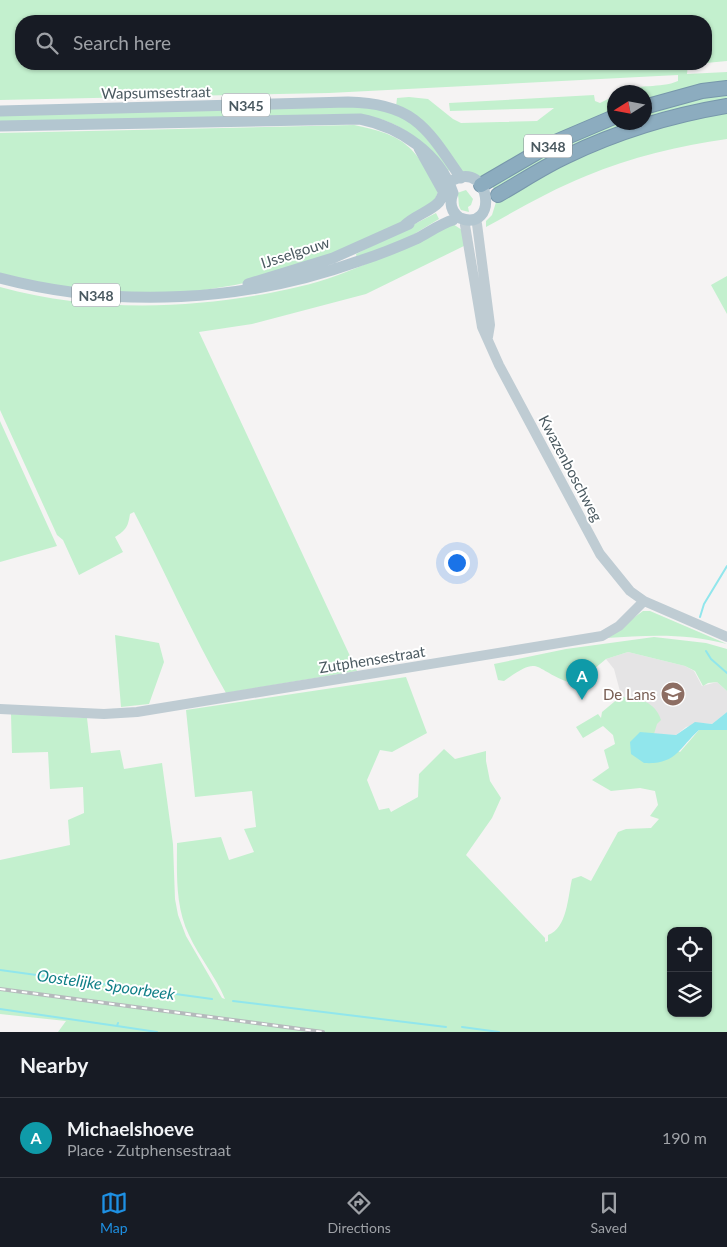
<!DOCTYPE html>
<meta charset="utf-8">
<style>
:root{--surface:#171b24;--page:#242831;--text:#f1f3f6;--muted:#9ea1a6;--line:#363941;--accent:#1e90e3}
body{margin:0;font-family:Lato,sans-serif;background:var(--page);color:var(--text)}
.controls{position:absolute;right:15px;bottom:15px;display:grid;overflow:hidden;border-radius:10px;box-shadow:0 1px 4px #0004}
.controls button{width:45px;height:45px;display:grid;place-items:center;padding:0;border:0;border-bottom:1px solid var(--line);background:var(--surface);color:var(--text);font:25px sans-serif}
.compass{position:absolute;left:607px;top:85px;width:45px;height:45px;border-radius:50%;background:var(--surface);box-shadow:0 1px 4px #0004;rotate:259deg}
.you{position:absolute;left:456px;top:562px;width:18px;height:18px;margin:-12px;border:4px solid #fff;border-radius:50%;background:#1a73e8;box-shadow:0 0 0 8px #1a73e833}
.badge{display:grid;place-items:center;width:32px;height:32px;border-radius:50%;background:var(--accent);color:#fff;font-size:16px;font-weight:700}
.pin{position:absolute;translate:-50% -41px;filter:drop-shadow(0 1px 2px #0008)}
.pin::after{content:'';position:absolute;top:26px;width:18px;height:15px;background:inherit;clip-path:polygon(0 0,100% 0,50% 100%)}
.list{margin:0;padding:0;list-style:none}
h2{display:flex;justify-content:space-between;align-items:center;height:65px;margin:0;padding:0 20px;font-size:21px}
h2 small{font-size:16px;font-weight:400;color:var(--muted)}
.list li{display:grid;grid-template-columns:32px 1fr auto;gap:15px;align-items:center;box-sizing:border-box;height:80px;padding:0 20px;border-top:1px solid var(--line)}
.list b{display:block;font-size:19px;white-space:nowrap}
.list p{margin:0;font-size:16px;white-space:nowrap;color:var(--muted)}
.list em{font-size:16px;font-style:normal;color:var(--muted)}
.icon{flex:none;width:28px;height:28px;fill:none;stroke:currentColor;stroke-width:2;stroke-linecap:round;stroke-linejoin:round}
.map{position:relative;flex:none;width:727px;height:1032px;overflow:hidden}
.search{position:absolute;background:var(--surface);box-shadow:0 1px 4px #0004;left:15px;right:15px;top:15px;height:55px;display:flex;align-items:center;gap:12px;box-sizing:border-box;padding:0 18px;border-radius:20px;color:var(--muted);font-size:19px}
.sheet{height:145px;background:var(--surface)}
nav{display:flex;justify-content:space-around;align-items:center;box-sizing:border-box;height:70px;border-top:1px solid var(--line);background:var(--surface);font-size:14px;color:var(--muted)}
nav a{display:grid;justify-items:center;gap:2px}
nav .on{color:var(--accent)}
.map>svg:first-child{display:block}
</style>
<div class="map">
<svg width="727" height="1032" viewBox="0 0 727 1032">
<rect width="100%" height="100%" fill="#f5f3f3"/>
<path fill="#e5e4e5" d="M628 652 685 666 694 671 702 686 717 682 727 691V712L712 724 701 723 686 727 676 735 654 734 625 710 614 669 606 659Z"/>
<path fill="#c3f0ce" fill-rule="evenodd" d="M0 0H727V61L706 63V21H21V64H688L687 74 727 72V85L645 102 644 92H620C638 83 660 89 678 81V75L329 93 0 100Z
M727 91V102L645 122 644 110Z
M594 95 595 101 600 103 614 96V112L483 177 463 174 396 107 397 98 409 97 428 99 453 119 461 123 537 121 554 108 450 111 449 103Z
M367 106 409 118 452 169 445 172C421 138 398 118 354 114L0 122V114Z
M727 110V139C679 146 631 157 586 176 551 190 519 209 486 227V221L492 215 497 199 570 158 645 131Z
M614 122 644 123 494 189 490 183 556 146Z
M354 125C405 135 416 147 438 192L433 204 385 233 275 276 235 285 192 292 93 293 0 274V133Z
M466 190 473 199 471 205 468 207 469 212 461 210C457 204 460 199 457 193Z
M436 213 439 219 411 236 357 259 356 254Z
M453 224 462 230 466 245 366 294 252 324 199 332 357 671 226 693C192 634 165 572 134 512L130 514C128 527 126 530 115 537L123 552 79 575 63 540 57 535 0 410V287C88 311 180 310 270 293 295 288 322 282 346 272 383 258 418 240 453 224Z
M727 276V314L711 285Z
M0 421 57 546 0 562Z
M643 611H650L727 644C687 633 648 635 606 638Z
M115 635 159 643 164 662 149 704 121 707Z
M654 637 706 643 727 649V691L717 682 708 683 703 686 695 671 685 666 628 652 606 659 588 674 568 682C531 668 541 655 504 681L498 680 494 664 566 649Z
M406 677 427 733 392 752 380 750 367 780 379 810 389 808 391 812 418 797 419 774 444 749 455 759 486 751V761L490 781 501 798 492 818 466 855 545 938V942L548 941V935C567 929 568 896 572 879L581 876 591 881 618 832 626 829 651 828 659 819 650 816 658 805 655 791 640 788 611 791 592 780 609 768 604 750 615 744 613 735 603 726 583 738 576 727 598 714 601 718 602 712 620 697C639 698 655 701 661 720L657 724 654 734 640 733 680 752 699 730H727V1032H58L66 1021 0 1014V860L70 845 68 820 84 813 83 787 50 789 48 752 12 753 11 714 87 718 91 753 120 750 124 769 162 763 173 844 175 899 178 915 186 936 222 998 225 999C216 977 199 957 189 935 175 906 177 874 177 843L221 837 229 860 254 852 244 829 256 827 252 791 195 797 186 710ZM671 931H708V1013H671Z"/>
<path fill="#91e6ec" d="M727 712V730H699C679 748 676 765 644 763L631 754 630 742 640 732 676 735 695 722 712 724Z"/>
<g fill="none" stroke-linecap="round" stroke-linejoin="round">
<path stroke="#91e6ec" stroke-width="2" d="M700 617 704 604 727 566
M706 651 711 659 727 673
M0 970 212 999
M233 1001 446 1027
M0 1009 117 1026
M118 1023 117 1026 157 1032
M462 1027 499 1032"/>
<defs>
<path id="highway" d="M644 107 702 91 727 88
M481 185 553 143 614 117
M498 195C521 182 543 167 567 156 617 132 673 115 727 106"/>
</defs>
<use href="#highway" stroke="#7797ab" stroke-width="16"/>
<path stroke="#bfccd3" stroke-width="10" d="M477 224 490 325 488 337
M465 225 482 327 499 365 600 554 630 591 644 601
M0 709 104 714 137 712 602 636 619 626 644 601 727 637"/>
<path stroke="#b3c6d0" stroke-width="11" d="M0 111 348 102C414 103 427 128 461 178
M0 126 360 119C400 127 439 153 453 193 449 203 451 212 460 218 499 233 491 160 453 180 443 185 445 194 439 202 430 212 413 216 404 226
M419 148 443 191
M0 278C118 309 245 302 359 261 378 255 398 247 416 239 428 233 440 224 453 220
M248 284 333 258 409 224"/>
<use href="#highway" stroke="#8cacbf" stroke-width="14"/>
<defs>
<path id="rail" d="M0 989 323 1032"/>
</defs>
<use href="#rail" stroke="#b5b9bc" stroke-width="4"/>
<use href="#rail" stroke="#fff" stroke-width="2" stroke-dasharray="5.5" stroke-linecap="butt"/>
</g>
<defs>
<symbol id="school-disc" viewBox="-11 -11 22 22"><circle r="9.5" fill="#8d6e63" stroke="#fff"/><path d="M0-5L7-2L0 1L-7-2ZM-4 1L0 2.5L4 1V4Q0 6-4 4Z" fill="#fff"/></symbol>
</defs>
<g fill-rule="evenodd">
<use href="#school-disc" x="659" y="680" width="28" height="28"/>
</g>
<g text-anchor="middle" dominant-baseline="central" stroke-width="4" stroke-linejoin="round" paint-order="stroke">
<g fill="#fff" stroke="#808b90" stroke-width="1">
<rect x="222" y="93.5" width="48" height="23" rx="4"/>
<rect x="524" y="134.5" width="48" height="23" rx="4"/>
<rect x="72" y="283.5" width="48" height="23" rx="4"/>
</g>
<g font-size="14" font-weight="bold" fill="#4a5960">
<text x="246" y="105">N345</text>
<text x="548" y="146">N348</text>
<text x="96" y="295">N348</text>
</g>
<g font-size="15" fill="#4a5960" stroke="#fff">
<text transform="translate(156 92) rotate(-1)">Wapsumsestraat</text>
<text transform="translate(295 252) rotate(-18)">IJsselgouw</text>
<text transform="translate(571 468) rotate(62)">Kwazenboschweg</text>
<text transform="translate(372 659) rotate(-9)">Zutphensestraat</text>
</g>
<g font-size="15" fill="#785e54" stroke="#fff" text-anchor="end">
<text x="656" y="694">De Lans</text>
</g>
<g font-size="16" font-style="italic" fill="#107f87" stroke="#fff">
<text transform="translate(106 984) rotate(8)">Oostelijke Spoorbeek</text>
</g>
</g>
</svg>
<div class="controls">
<button><svg class="icon" aria-label="locate" viewBox="0 0 24 24"><circle cx="12" cy="12" r="6"/><path d="M12 2v4M12 18v4M2 12h4M18 12h4"/></svg></button>
<button><svg class="icon" aria-label="layers" viewBox="0 0 24 24"><path d="M12 4l9 5-9 5-9-5zM3 14l9 5 9-5"/></svg></button>
</div>
<svg class="compass" viewBox="-18 -18 36 36"><path d="M0-13l5 13h-10z" fill="#e53935"/><path d="M0 13l5-13h-10z" fill="#9ea1a6"/></svg>
<div class="you"></div>
<div class="pin badge" style="left:582px;top:700px;background:#0f9aa8">A</div>
<div class="search"><svg class="icon" aria-label="search" viewBox="0 0 24 24"><circle cx="10" cy="10" r="6"/><path d="M15 15l6 6"/></svg>Search here</div>
</div>
<section class="sheet">
<h2>Nearby<small></small></h2>
<ul class="list">
<li><span class="badge" style="background:#0f9aa8">A</span><div><b>Michaelshoeve</b><p>Place · Zutphensestraat</p></div><em>190 m</em></li>
</ul>
</section>
<nav>
<a class="on"><svg class="icon" aria-label="map" viewBox="0 0 24 24"><path d="M3 6l6-2 6 2 6-2v14l-6 2-6-2-6 2zM9 4v14M15 6v14"/></svg>Map</a>
<a><svg class="icon" aria-label="directions" viewBox="0 0 24 24"><path d="M12 3l9 9-9 9-9-9zM9 14v-3h6M13 9l2 2-2 2"/></svg>Directions</a>
<a><svg class="icon" aria-label="saved" viewBox="0 0 24 24"><path d="M7 4h10v16l-5-4-5 4z"/></svg>Saved</a>
</nav>
